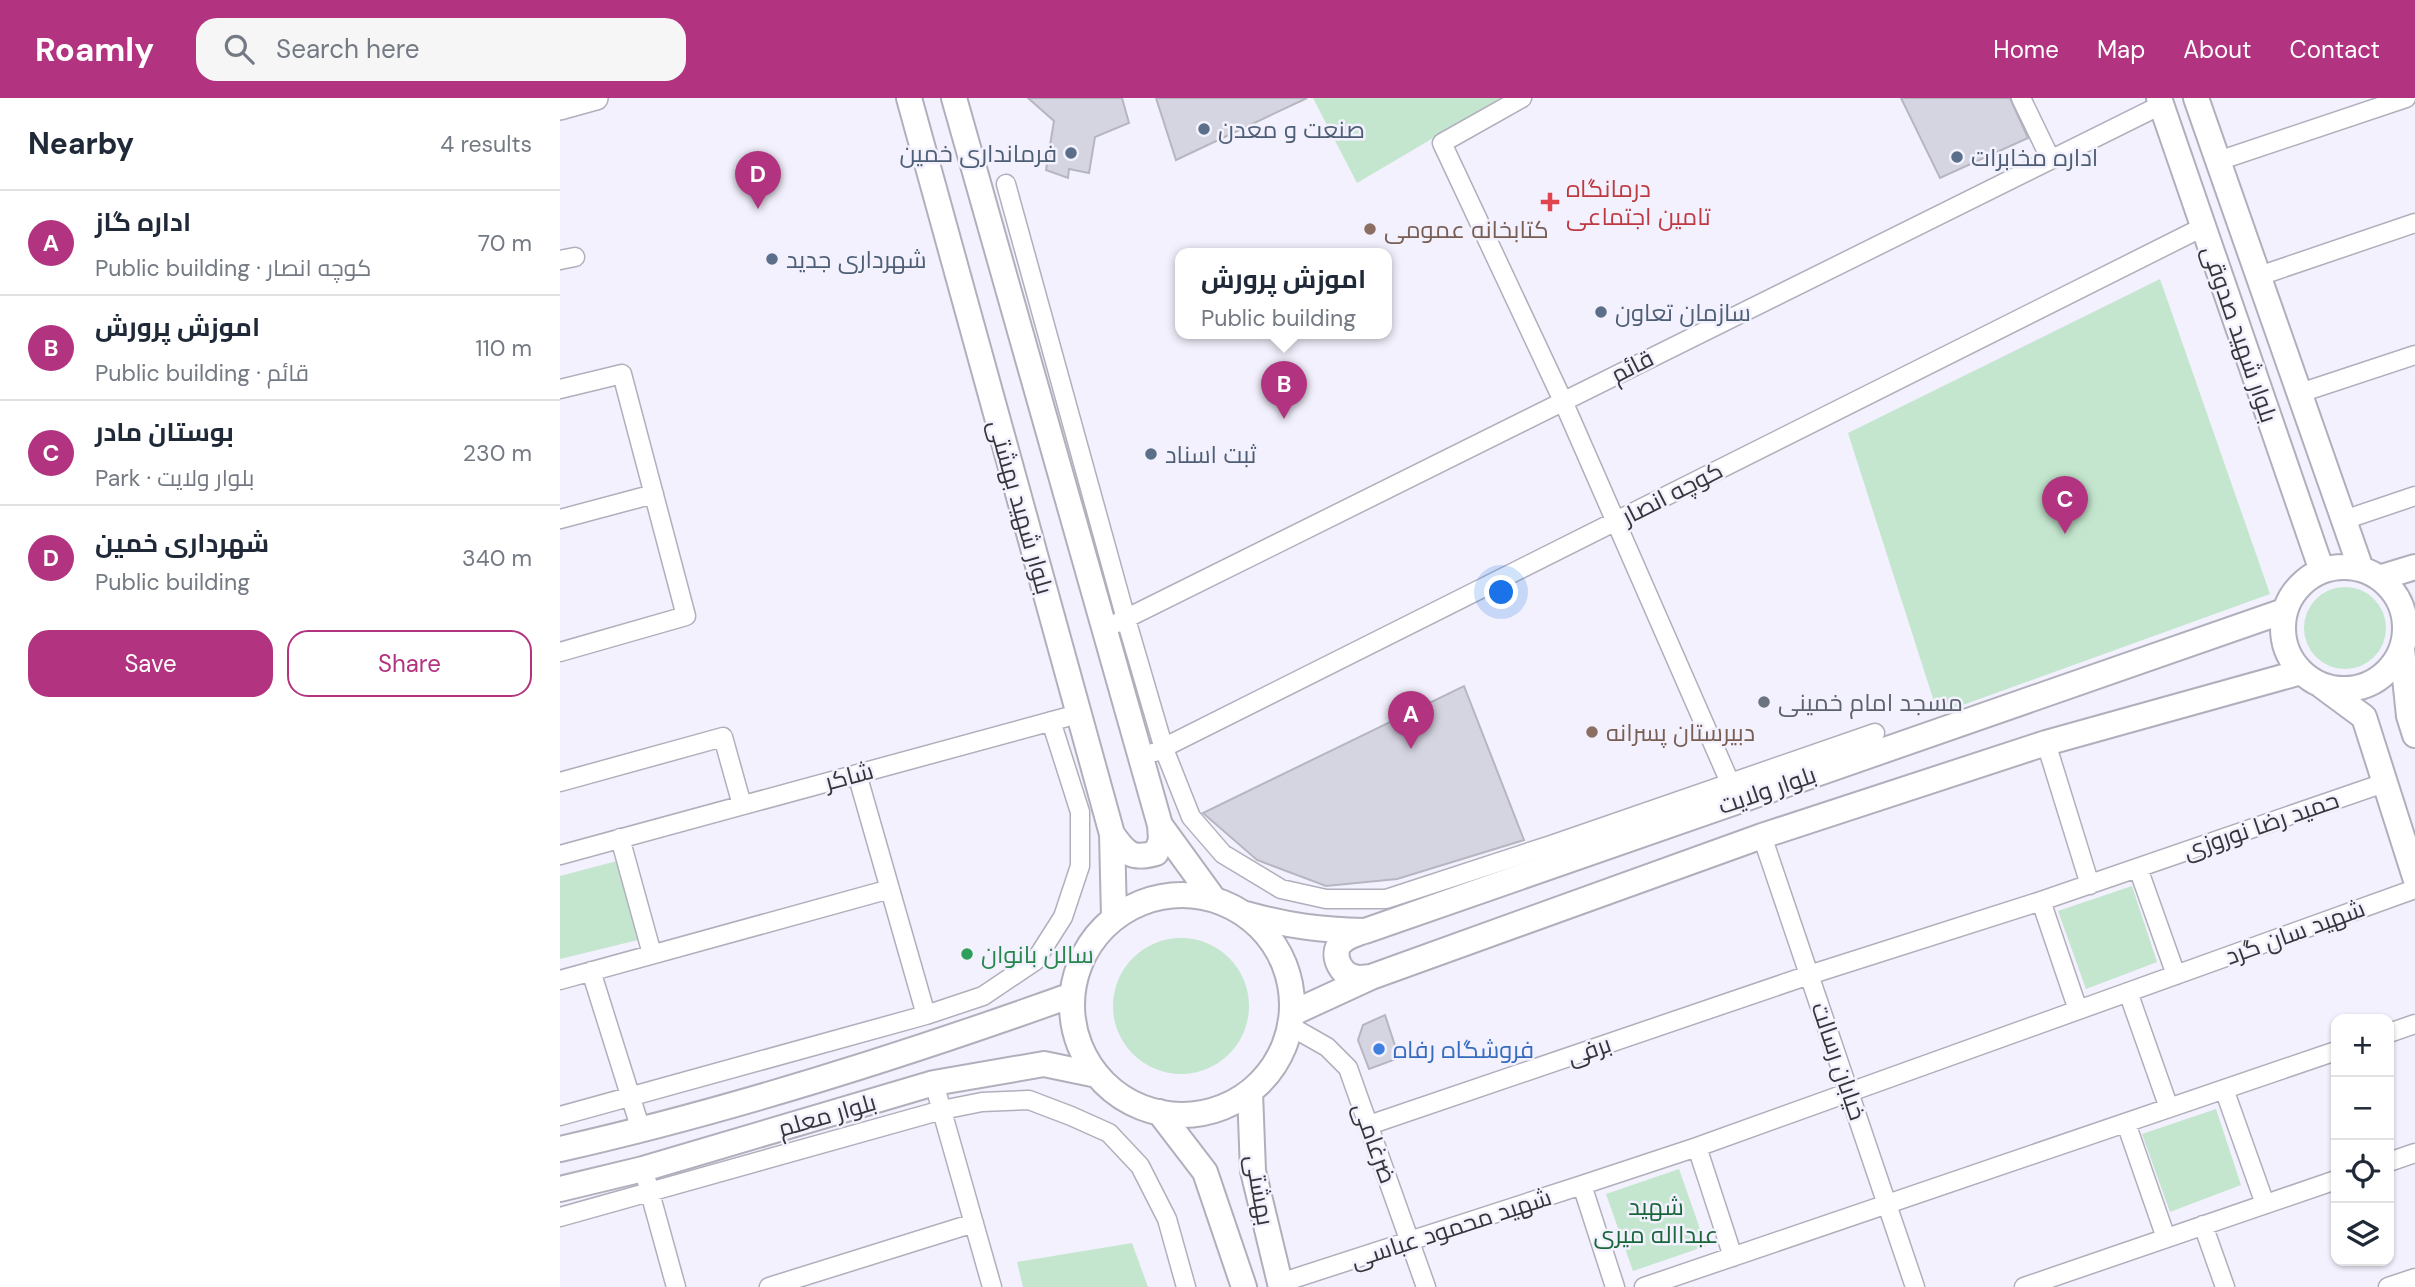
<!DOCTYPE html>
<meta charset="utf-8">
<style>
:root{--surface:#fff;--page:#f6f6f7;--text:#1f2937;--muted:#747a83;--line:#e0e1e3;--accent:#b23380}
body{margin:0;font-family:"DM Sans",Cairo,sans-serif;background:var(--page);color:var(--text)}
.controls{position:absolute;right:21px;bottom:21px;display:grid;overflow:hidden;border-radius:14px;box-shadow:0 2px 5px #0004}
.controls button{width:63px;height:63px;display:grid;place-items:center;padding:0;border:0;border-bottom:2px solid var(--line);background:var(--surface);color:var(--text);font:35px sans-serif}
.you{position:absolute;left:942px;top:495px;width:24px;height:24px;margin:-18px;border:5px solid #fff;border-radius:50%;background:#1a73e8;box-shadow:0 0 0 10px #1a73e833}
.badge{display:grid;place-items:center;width:46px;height:46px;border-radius:50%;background:var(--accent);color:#fff;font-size:23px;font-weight:700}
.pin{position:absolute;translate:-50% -58px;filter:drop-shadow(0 2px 4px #0008)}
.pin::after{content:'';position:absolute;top:37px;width:24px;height:21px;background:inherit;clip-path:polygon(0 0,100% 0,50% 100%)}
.popup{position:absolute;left:615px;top:150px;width:217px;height:91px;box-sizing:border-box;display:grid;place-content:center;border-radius:14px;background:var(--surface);filter:drop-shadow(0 2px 5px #0005);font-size:23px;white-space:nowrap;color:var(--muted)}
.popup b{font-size:26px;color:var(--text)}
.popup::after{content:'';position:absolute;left:50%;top:100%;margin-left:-14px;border:14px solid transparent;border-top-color:var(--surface)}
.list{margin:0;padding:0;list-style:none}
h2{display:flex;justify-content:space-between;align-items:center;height:91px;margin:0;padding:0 28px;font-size:30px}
h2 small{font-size:23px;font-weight:400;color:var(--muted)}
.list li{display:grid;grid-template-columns:46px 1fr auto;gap:21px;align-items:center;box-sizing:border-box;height:105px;padding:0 28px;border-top:2px solid var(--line)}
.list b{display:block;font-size:26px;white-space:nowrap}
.list p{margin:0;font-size:23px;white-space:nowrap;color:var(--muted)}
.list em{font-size:23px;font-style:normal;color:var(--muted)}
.actions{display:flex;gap:14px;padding:21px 28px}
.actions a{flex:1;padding:16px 0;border:2px solid var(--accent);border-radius:21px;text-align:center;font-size:24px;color:var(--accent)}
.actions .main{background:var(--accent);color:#fff}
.icon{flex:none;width:38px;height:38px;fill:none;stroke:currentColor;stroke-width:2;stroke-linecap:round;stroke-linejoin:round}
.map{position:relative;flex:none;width:1855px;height:1189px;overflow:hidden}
header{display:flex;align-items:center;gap:42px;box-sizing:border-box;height:98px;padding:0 35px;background:var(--accent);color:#fff}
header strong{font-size:33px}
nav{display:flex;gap:38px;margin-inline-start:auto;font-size:24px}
.search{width:490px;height:63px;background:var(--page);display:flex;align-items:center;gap:18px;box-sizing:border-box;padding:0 24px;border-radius:21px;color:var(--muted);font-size:26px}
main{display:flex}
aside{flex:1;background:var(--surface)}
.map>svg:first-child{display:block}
</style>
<header>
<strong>Roamly</strong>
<div class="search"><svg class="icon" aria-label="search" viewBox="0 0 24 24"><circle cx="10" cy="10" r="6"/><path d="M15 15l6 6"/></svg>Search here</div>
<nav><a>Home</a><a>Map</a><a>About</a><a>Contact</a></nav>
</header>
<main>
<aside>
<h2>Nearby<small>4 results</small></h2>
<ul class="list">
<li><span class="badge">A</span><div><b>اداره گاز</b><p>Public building · کوچه انصار</p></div><em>70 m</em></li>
<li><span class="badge">B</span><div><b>اموزش پرورش</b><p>Public building · قائم</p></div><em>110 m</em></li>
<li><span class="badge">C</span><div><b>بوستان مادر</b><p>Park · بلوار ولایت</p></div><em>230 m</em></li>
<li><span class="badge">D</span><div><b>شهرداری خمین</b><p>Public building</p></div><em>340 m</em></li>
</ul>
<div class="actions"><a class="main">Save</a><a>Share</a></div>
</aside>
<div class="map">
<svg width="1855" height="1189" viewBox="0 0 1855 1189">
<rect width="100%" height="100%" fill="#f2f1fd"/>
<path fill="#c4e6ce" d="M753 0H941L797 85Z
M1600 181 1710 496 1378 616 1288 335Z
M1744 530a41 41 0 1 1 82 0a41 41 0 1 1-82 0Z
M57 763 78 842 0 861V778Z
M1572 788 1597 864 1526 891 1498 813Z
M553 908a68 68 0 1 1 136 0a68 68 0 1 1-136 0Z
M1656 1011 1681 1087 1610 1114 1582 1036Z
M1119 1071 1146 1148 1073 1173 1046 1096Z
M572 1145 588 1189H463L457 1164Z"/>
<path fill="#d5d4e1" stroke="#b6b6c1" stroke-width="2" d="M468 0H562L569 25 535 39 529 75 509 71 508 80 486 72 494 23Z
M596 0H747L616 62Z
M1341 0H1450L1468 40 1380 80Z
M904 588 964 742 837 781 766 788 697 762 643 715Z
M825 917 839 960 809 971 798 942 803 927Z"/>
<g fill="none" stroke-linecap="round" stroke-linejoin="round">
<defs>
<path id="minor" d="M962 0 882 45 1003 303 1175 696
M1461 0 1490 60
M1658 63 1846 0
M446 86 566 521 604 651 631 719 663 756 721 791 766 801H826L991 747 1315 635
M0 162 15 159
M1699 178 1855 125
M0 291 62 276 126 518 0 554
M1740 295 1855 257
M0 421 94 396
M1784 422 1855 398
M557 525 1601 7
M1486 645 1530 787
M595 654 1643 129
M297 676 366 917
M0 684 163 639 182 707
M1202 738 1355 1189
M60 740 92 856
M0 757 518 616
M1578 770 1616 877
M31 873 81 1032
M0 882 330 791
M1568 894 1609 1010
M1518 912 1481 803 1824 685
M730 928 767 949 788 970 866 1189
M1829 935 1855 926
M374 985 432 1189
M1664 991 1705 1106
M0 1018 366 917 423 898 475 863 503 819 520 768V714L491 623
M1566 1025 1606 1140
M809 1027 1249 877 1481 803
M1137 1049 1173 1159
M1829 1064 1855 1055
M87 1084 116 1189
M0 1119 382 1012 422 1004 469 1002 511 1018 549 1035 580 1068 607 1121 626 1189
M1643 1127 1665 1189
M720 1185 1022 1087
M209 1189 414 1125
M1055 1189 1022 1087 1137 1049 1855 791
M1084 1189 1776 953
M1464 1189 1776 1082
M1828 1189 1855 1180"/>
<path id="tertiary" d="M0 10 36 0"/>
<path id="secondary" d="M349 0 552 736 554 819
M394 0 600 727 653 800
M1599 0 1762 473
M1636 0 1801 471
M1723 530a61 61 0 1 1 122 0a61 61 0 1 1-122 0Z
M1819 480 1855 469
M1842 551 1849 618 1855 637
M1762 588 1804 619 1855 779
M552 736C566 756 572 762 596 755L601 742 600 727
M512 907a110 110 0 1 1 220 0a110 110 0 1 1-220 0Z
M686 816C729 828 760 832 805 833L1724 513
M804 833C796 836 784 839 779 847 772 859 781 876 794 879 799 881 806 879 811 879
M733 915 811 879 1202 738 1486 645 1741 574
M690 994 693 1073 721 1189
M599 1014 645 1074 684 1189
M0 1051C173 1012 345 957 512 897
M0 1091 83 1071 374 985 484 966 537 977"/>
</defs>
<use href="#minor" stroke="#b0afbb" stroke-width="21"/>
<use href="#tertiary" stroke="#b0afbb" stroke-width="26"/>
<use href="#secondary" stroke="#b0afbb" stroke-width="28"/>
<use href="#minor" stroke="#fff" stroke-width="18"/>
<use href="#tertiary" stroke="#fff" stroke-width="23"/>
<use href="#secondary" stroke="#fff" stroke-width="24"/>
</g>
<g fill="#5c6f8a" stroke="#f2f1fd" stroke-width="2.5">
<circle cx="644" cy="31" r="7"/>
<circle cx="511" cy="55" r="7"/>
<circle cx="1397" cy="59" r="7"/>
<circle cx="212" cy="161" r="7"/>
<circle cx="1041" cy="214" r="7"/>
<circle cx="591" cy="356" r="7"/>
</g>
<path fill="#e0444e" stroke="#f2f1fd" stroke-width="2.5" d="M986.5 93.5h7v7h7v7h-7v7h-7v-7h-7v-7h7z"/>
<g fill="#8d6e63" stroke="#f2f1fd" stroke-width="2.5">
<circle cx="810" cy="131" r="7"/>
<circle cx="1032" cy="634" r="7"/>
</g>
<circle fill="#6b7280" stroke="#f2f1fd" stroke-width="2.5" cx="1204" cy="604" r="7"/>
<circle fill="#2e9e5b" stroke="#f2f1fd" stroke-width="2.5" cx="407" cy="856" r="7"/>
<circle fill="#3f7fe0" stroke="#f2f1fd" stroke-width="2.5" cx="819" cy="951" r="7"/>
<g text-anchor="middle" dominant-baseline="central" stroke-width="5" stroke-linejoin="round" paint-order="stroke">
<g font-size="24" fill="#4e5e75" stroke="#f2f1fd" text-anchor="start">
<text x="658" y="31">صنعت و معدن</text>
<text x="497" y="55" text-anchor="end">فرمانداری خمین</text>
<text x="1411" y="59">اداره مخابرات</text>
<text x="226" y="161">شهرداری جدید</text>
<text x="1055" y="214">سازمان تعاون</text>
<text x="605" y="356">ثبت اسناد</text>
</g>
<g font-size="24" fill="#be3a42" stroke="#f2f1fd" text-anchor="start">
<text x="1006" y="90">درمانگاه<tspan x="1006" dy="28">تامین اجتماعی</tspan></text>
</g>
<g font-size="24" fill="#785e54" stroke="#f2f1fd" text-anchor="start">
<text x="824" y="131">کتابخانه عمومی</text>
<text x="1046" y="634">دبیرستان پسرانه</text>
</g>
<g font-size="24" fill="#36353a" stroke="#f2f1fd">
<text transform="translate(1680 236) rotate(71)">بلوار شهید صدوقی</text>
<text transform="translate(1072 268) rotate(-27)">قائم</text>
<text transform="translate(1112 395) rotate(-27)">کوچه انصار</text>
<text transform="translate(461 409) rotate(74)">بلوار شهید بهشتی</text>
<text transform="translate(289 678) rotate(-15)">شاکر</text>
<text transform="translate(1207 692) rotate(-19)">بلوار ولایت</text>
<text transform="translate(1701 727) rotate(-19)">حمید رضا نوروزی</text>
<text transform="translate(1735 834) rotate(-20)">شهید سان گرد</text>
<text transform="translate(1029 952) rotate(-19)">برفی</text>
<text transform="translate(1279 963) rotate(71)">خیابان رسالت</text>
<text transform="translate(267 1017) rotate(-16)">بلوار معلم</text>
<text transform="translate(815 1045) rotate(70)">ضرغامی</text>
<text transform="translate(700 1092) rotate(80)">بهشتی</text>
<text transform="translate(891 1130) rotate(-18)">شهید محمود عباسی</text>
</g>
<g font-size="24" fill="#5b616d" stroke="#f2f1fd" text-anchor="start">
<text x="1218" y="604">مسجد امام خمینی</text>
</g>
<g font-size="24" fill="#27864d" stroke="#f2f1fd" text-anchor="start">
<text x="421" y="856">سالن بانوان</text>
</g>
<g font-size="24" fill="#366cbe" stroke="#f2f1fd" text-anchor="start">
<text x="833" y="951">فروشگاه رفاه</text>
</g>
<g font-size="24" fill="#19663b" stroke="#f2f1fd">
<text x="1096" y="1108">شهید<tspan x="1096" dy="28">عبدااله میری</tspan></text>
</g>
</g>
</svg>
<div class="controls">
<button>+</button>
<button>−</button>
<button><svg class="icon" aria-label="locate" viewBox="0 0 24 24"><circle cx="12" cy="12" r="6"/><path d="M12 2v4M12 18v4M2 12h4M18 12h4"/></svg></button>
<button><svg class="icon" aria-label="layers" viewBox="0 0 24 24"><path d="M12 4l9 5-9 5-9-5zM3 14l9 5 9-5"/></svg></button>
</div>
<div class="you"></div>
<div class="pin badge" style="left:851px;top:651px">A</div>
<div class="pin badge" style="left:724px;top:321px">B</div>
<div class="popup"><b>اموزش پرورش</b>Public building</div>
<div class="pin badge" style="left:1505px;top:436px">C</div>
<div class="pin badge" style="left:198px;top:111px">D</div>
</div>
</main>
